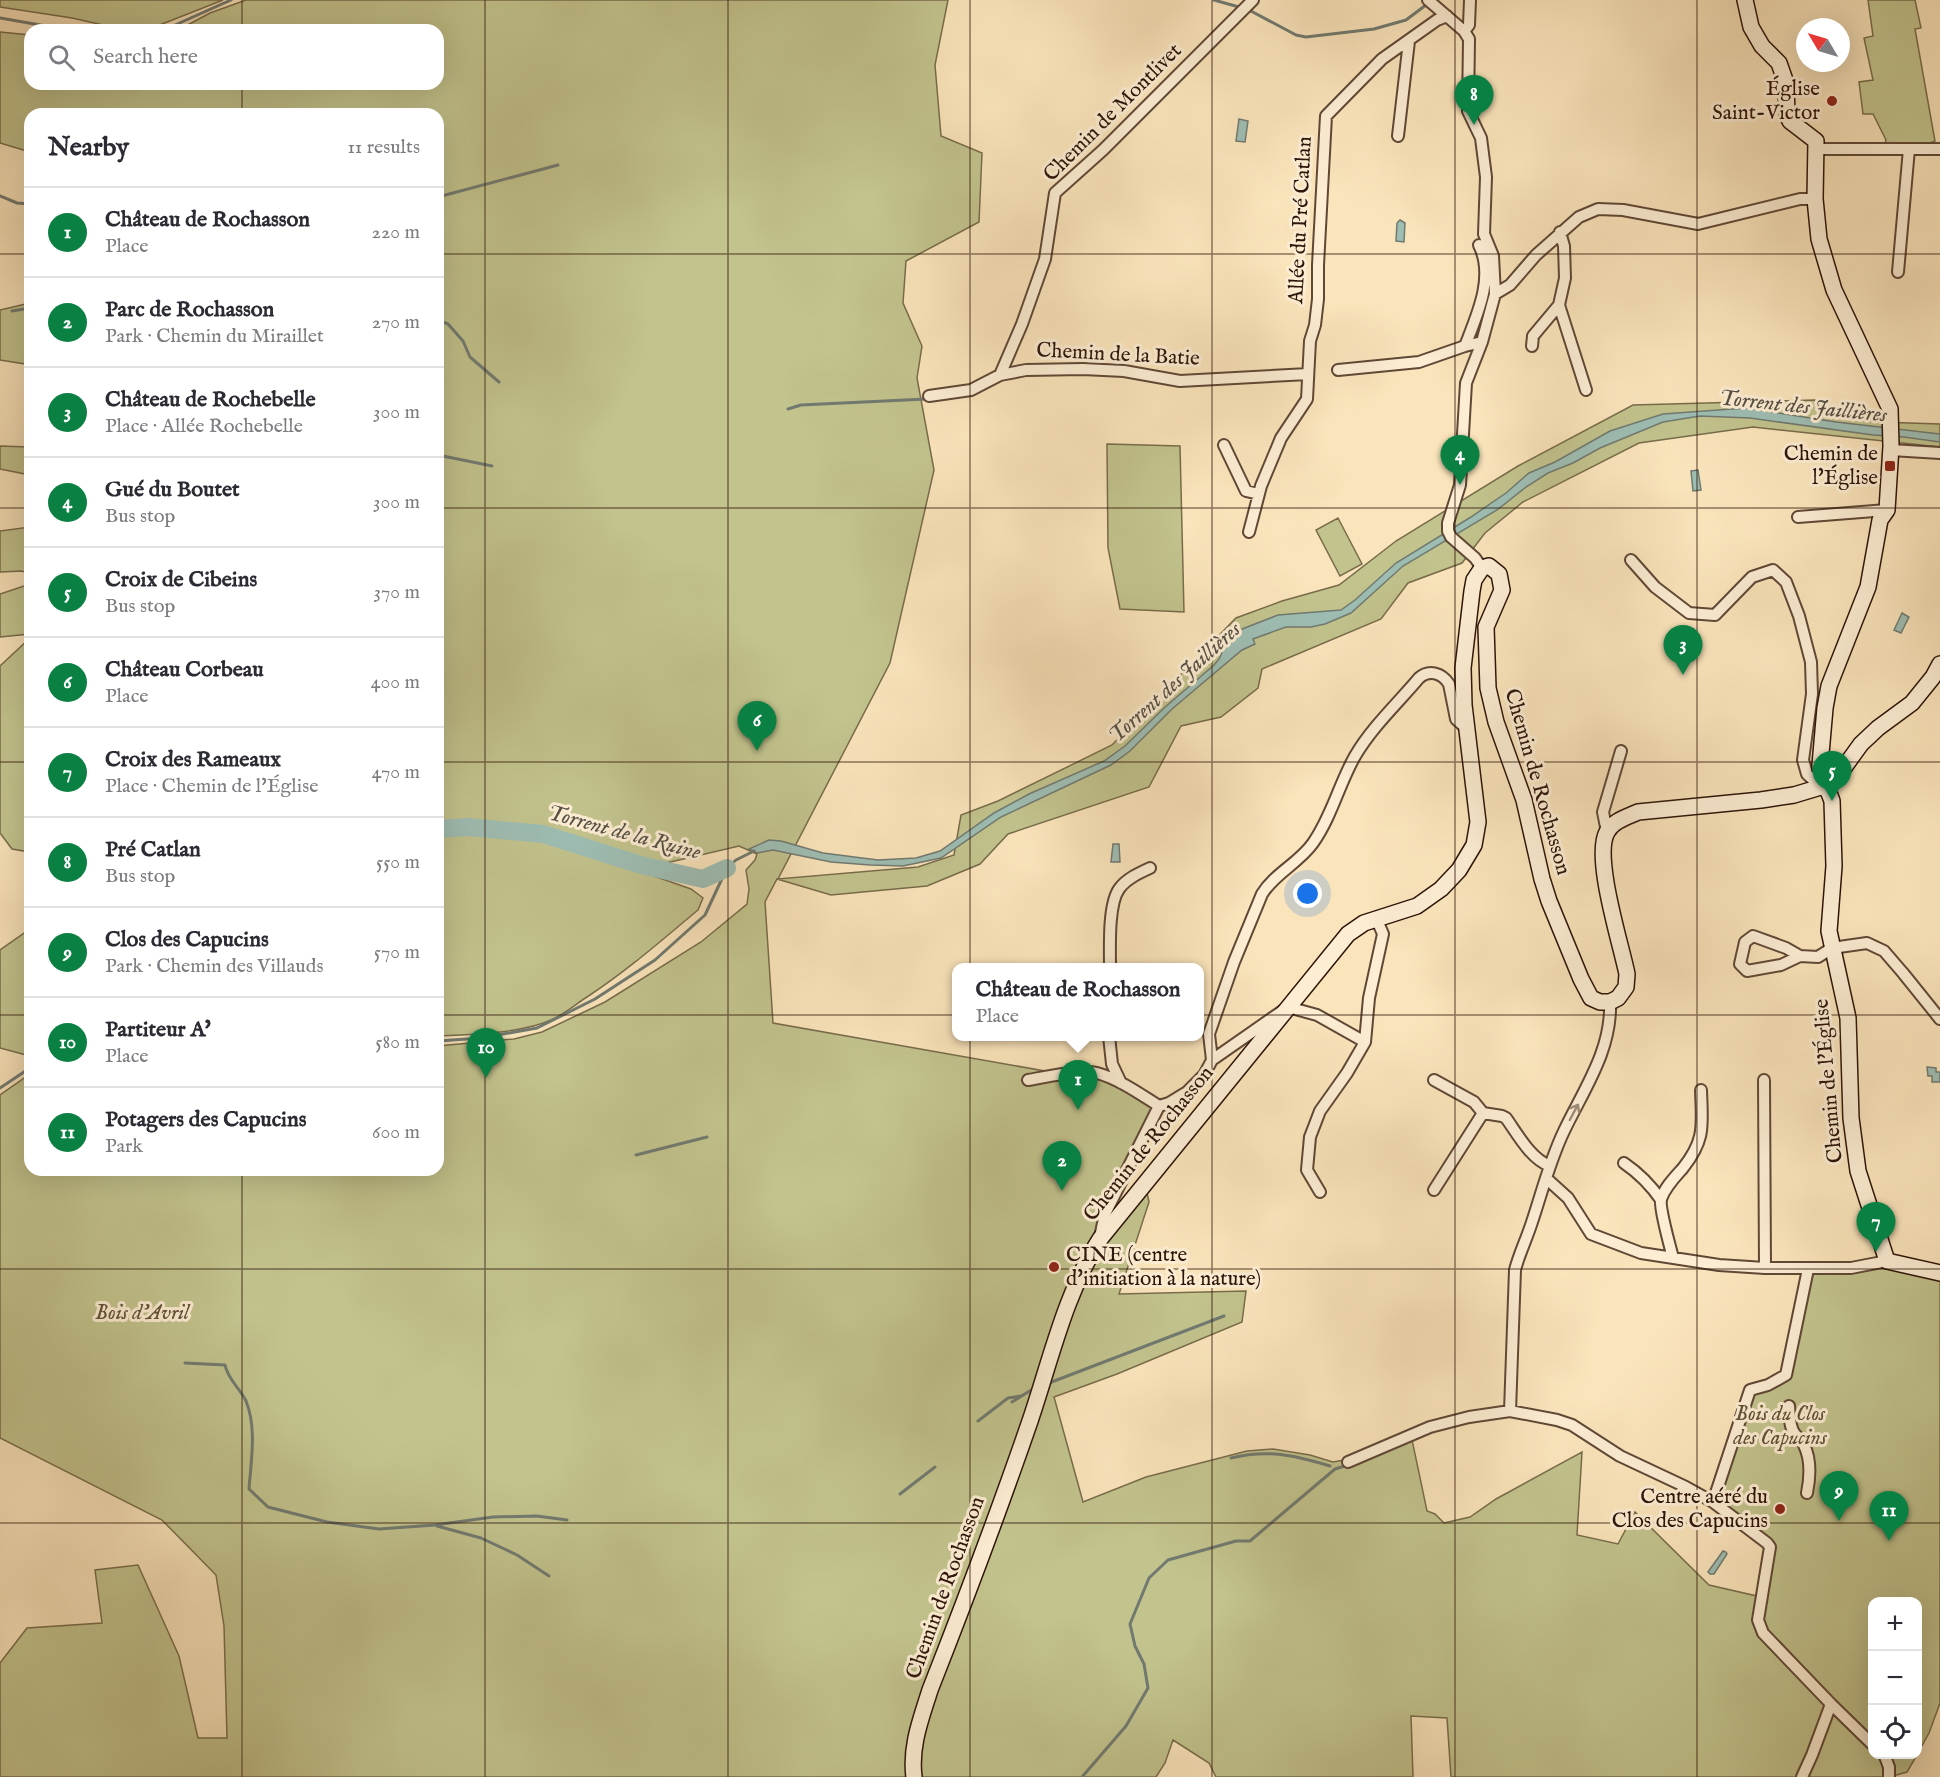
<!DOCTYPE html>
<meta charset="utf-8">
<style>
:root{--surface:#fff;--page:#f7f7f7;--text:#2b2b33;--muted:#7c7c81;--line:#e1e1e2;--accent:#0b8043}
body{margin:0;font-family:"IM FELL English",serif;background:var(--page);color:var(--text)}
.controls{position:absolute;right:18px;bottom:18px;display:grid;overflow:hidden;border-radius:12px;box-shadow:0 6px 24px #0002}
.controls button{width:54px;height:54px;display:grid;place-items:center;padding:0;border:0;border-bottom:2px solid var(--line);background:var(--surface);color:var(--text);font:30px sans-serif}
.compass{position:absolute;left:1796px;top:18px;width:54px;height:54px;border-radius:50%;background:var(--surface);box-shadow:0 6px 24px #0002;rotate:308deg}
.you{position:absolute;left:1308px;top:894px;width:21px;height:21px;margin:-15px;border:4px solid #fff;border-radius:50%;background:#1a73e8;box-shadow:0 0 0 9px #1a73e833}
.badge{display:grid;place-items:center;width:39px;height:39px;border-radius:50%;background:var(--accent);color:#fff;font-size:20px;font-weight:700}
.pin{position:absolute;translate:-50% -50px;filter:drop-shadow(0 2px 3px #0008)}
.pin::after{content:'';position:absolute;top:32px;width:21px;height:18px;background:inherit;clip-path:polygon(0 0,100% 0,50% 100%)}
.popup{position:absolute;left:952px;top:963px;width:252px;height:78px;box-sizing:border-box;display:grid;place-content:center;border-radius:12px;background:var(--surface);filter:drop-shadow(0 2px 4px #0005);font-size:20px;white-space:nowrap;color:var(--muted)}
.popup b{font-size:22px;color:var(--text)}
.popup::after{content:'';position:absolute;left:50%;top:100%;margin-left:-12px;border:12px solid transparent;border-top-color:var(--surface)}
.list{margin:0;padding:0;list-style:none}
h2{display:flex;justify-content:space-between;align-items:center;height:78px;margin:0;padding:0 24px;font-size:26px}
h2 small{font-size:20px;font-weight:400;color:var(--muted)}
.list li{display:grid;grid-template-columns:39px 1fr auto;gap:18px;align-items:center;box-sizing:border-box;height:90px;padding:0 24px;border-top:2px solid var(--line)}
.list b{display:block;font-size:22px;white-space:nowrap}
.list p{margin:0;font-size:20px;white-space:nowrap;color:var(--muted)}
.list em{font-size:20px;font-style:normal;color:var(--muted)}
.icon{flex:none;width:33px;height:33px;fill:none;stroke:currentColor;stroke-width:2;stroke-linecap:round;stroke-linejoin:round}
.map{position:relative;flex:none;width:1940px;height:1777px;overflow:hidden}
.search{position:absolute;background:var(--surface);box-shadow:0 6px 24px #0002;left:24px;top:24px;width:420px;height:66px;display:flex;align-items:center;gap:15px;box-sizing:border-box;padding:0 21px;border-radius:18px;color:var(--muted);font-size:22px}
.panel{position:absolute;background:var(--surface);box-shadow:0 6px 24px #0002;left:24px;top:108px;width:420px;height:1068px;border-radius:18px}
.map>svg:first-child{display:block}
</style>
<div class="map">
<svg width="1940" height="1777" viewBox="0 0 1940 1777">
<rect width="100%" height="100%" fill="#fae4bb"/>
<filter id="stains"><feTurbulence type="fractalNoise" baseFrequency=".00333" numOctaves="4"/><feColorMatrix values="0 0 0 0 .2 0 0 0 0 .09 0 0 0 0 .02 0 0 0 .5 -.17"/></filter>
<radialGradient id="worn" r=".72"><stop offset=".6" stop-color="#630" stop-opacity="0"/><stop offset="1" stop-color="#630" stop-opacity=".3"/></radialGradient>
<path fill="#c2c38d" stroke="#786c4b" stroke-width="1.5" d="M0 0H223L147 30H125L72 18 0 7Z
M246 0H948L935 65 941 136 982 153 979 222 906 261 903 303 922 346 917 378 934 470 890 663 778 879 918 867 954 855 961 815 998 801 1112 745 1236 618 1282 601 1339 585 1396 541 1518 466 1633 405 1815 400 1825 416 1879 422 1940 424V447L1753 427 1639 443 1523 502 1485 533 1462 563 1408 583 1381 619 1262 669 1258 688 1221 717 1181 726 1149 787 1008 834 980 864 927 886 831 895 777 879 765 902 773 1023 1062 1074 1087 1072 1159 1106 1100 1237 1145 1183 1149 1202 1119 1294 1246 1291 1242 1322 1117 1374 1054 1397 1083 1502 1146 1477 1247 1451 1273 1449 1310 1455 1333 1462 1356 1458 1411 1435 1427 1511 1435 1514 1444 1523 1470 1517 1496 1499 1582 1452 1577 1535 1618 1544 1635 1512 1709 1585 1757 1596 1770 1547 1713 1502 1750 1390 1786 1375 1808 1269 1887 1261 1940 1273V1703L1929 1733 1918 1753V1602H1872V1754L1917 1755 1907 1772 1889 1777H1451L1447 1718 1411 1716 1413 1777H1216L1209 1763 1173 1740 1165 1763 1156 1777H0V1663L27 1628 102 1623 95 1570 138 1565 179 1656 198 1738H227L224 1626 216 1575 162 1520 0 1438V1095L30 1074V1170H438V1046L514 1039 542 1032 605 1002 701 942 747 904 749 889 746 870 755 860 757 854 739 846 662 864 637 859 654 876 691 889 703 898 698 910C663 939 628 970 590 995 577 1003 565 1014 551 1020 522 1033 471 1035 438 1036V114H30V152L0 143V32L30 35V84H438V30H178L210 13Z
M1868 0H1915L1921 28 1915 29 1935 141 1932 142V145H1884L1886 140 1873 114H1863L1859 82 1873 80 1864 38 1873 36Z
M30 303V475L0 469V446L29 447 25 364 0 360V310Z
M1107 444 1180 446 1184 612 1120 609 1108 548Z
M1338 518 1362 564 1340 576 1316 530Z
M30 527V574L22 571 0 572V531Z
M30 584V634L0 637V594Z
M30 638V852L12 849 0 833V666Z
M30 929V1056L0 1048V950Z"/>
<path fill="#9ebeb4" stroke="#717a70" stroke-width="1.5" d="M1239 119 1248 121 1245 142 1236 141Z
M1400 220 1405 223 1404 242 1396 241 1397 223Z
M1746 408 1836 422 1940 434V442L1904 437 1873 435 1750 418 1700 416 1663 422 1600 448 1573 463 1548 473 1526 487 1497 510 1403 566 1351 613 1325 624 1311 627H1286L1253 639 1255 644 1242 650 1172 709 1130 751 1111 765 1001 817 941 858 903 866 870 865 831 862 773 850 757 853 749 849 769 840 781 841 823 853 878 860 916 858 940 851 994 813 1029 794 1104 761 1125 746 1164 708 1214 665 1219 659 1228 639 1237 631 1278 615 1341 610 1355 600 1396 563 1471 517 1506 493 1529 473 1555 462 1610 431 1663 414Z
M1698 470 1701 490 1693 491 1691 471Z
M1902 613 1909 617 1901 633 1894 630Z
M1113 844H1119L1120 862H1111Z
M1927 1067 1936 1068V1072H1940V1082H1932V1076H1928Z
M1723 1551 1726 1552 1727 1554 1714 1574H1710L1708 1572Z"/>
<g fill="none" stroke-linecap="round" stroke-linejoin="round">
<path stroke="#717a70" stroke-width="3" d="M1214 0 1239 7
M1249 10 1296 35 1306 37 1374 29 1406 20 1426 5
M0 18 69 30
M164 30 231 0
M0 196 17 203 30 204
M438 197 558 165
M12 311 30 308
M438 320 448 324 463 341 470 357 499 382
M788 409 801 405 926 399
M438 455 492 466
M438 1041 481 1038 537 1028 595 999 655 960 705 915 727 868 736 860 754 851
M0 1088 30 1068
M636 1155 707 1137
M185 1363 225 1365C228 1380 240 1388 246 1401 257 1428 251 1461 249 1489L268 1507 327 1522 379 1529 435 1525 493 1517 537 1516 567 1520
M1049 1383 1224 1316
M1012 1402 1036 1387
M978 1421 1008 1398 1021 1396
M1231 1458C1267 1449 1294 1455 1330 1466
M900 1494 935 1467
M437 1526 481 1538 517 1555 549 1576
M1082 1777 1126 1726 1148 1688 1144 1664 1135 1646 1130 1624 1149 1578 1168 1560 1236 1541H1250L1335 1469 1348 1465"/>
<path stroke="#9ebeb4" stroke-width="18" d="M438 829 468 827 543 834 641 865 703 879 727 868"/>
<defs>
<path id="street" d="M1428 0 1464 31 1469 39 1468 111 1481 138 1486 177 1484 234 1493 256 1495 294 1482 342 1466 383 1460 485 1448 523V531L1451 537 1475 558 1482 568
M1464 31 1469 25 1470 0
M1398 136 1409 41
M1817 149H1940
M1560 232 1564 246 1565 278 1559 305 1586 390
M1898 272 1909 149
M1495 294 1510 285 1536 255 1579 217 1598 209 1623 210 1698 224 1800 199H1815
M1465 346C1477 315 1495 277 1479 245
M1532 346 1533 336 1559 305
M1338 370 1419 362 1465 346 1482 342
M1000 375 1022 324 1045 259 1055 193 1103 150 1253 0
M929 396 971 390 1000 375 1026 370 1083 369 1124 371 1180 381 1308 374
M1224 445 1246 491 1259 494
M1891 450 1940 453
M1798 517 1887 510
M1249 532 1261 486 1281 438 1307 399 1310 341 1315 325 1318 299V265L1326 116 1382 59 1437 20 1447 16
M1631 560 1655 587 1689 613 1715 615 1752 577 1773 570 1786 582 1799 616 1811 662 1812 694 1803 760 1807 774 1821 787
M1607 832 1603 812 1621 751
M1800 956 1781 965 1747 971 1740 964 1745 942 1753 936 1786 948 1800 956 1818 957 1832 948 1867 943 1884 951 1903 973 1940 1019
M1110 968C1110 947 1108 905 1119 889 1126 879 1139 873 1150 868
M1109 1036 1112 1064 1121 1083
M1212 1060 1288 1007 1317 1015 1365 1042
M1028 1080C1045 1077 1082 1069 1097 1073 1119 1079 1140 1094 1159 1106
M1434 1080 1474 1102 1483 1113 1502 1116 1506 1118C1518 1135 1531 1159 1550 1166
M1764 1080 1765 1268
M1624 1163C1640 1174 1650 1184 1661 1200
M1547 1179 1568 1198 1591 1234 1641 1253 1719 1265 1765 1268H1851L1887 1261
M1434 1190 1483 1113
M1320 1192 1307 1170 1310 1137 1320 1111 1347 1073 1365 1042 1369 998 1383 934 1376 918
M1100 1237 1105 1214 1159 1106 1169 1103 1187 1092 1204 1075 1212 1060 1209 1034 1234 962 1262 894C1275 873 1299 863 1313 843 1332 816 1339 784 1355 756 1372 727 1398 703 1419 678 1429 669 1442 673 1449 684L1456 719 1467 729
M1673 1258C1670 1246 1659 1208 1661 1199 1665 1187 1675 1177 1683 1168 1706 1139 1702 1125 1701 1090
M1789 1406C1790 1416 1789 1427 1795 1434 1798 1438 1802 1440 1804 1445 1811 1459 1810 1478 1807 1493
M1510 1411 1515 1270C1519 1254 1527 1238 1532 1222 1542 1192 1550 1160 1564 1131 1584 1089 1612 1050 1610 1002
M1348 1462 1430 1427 1469 1417 1510 1411 1557 1420 1572 1425 1620 1456 1686 1487 1713 1502 1767 1543 1770 1547 1758 1620 1763 1633 1831 1704 1872 1744
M1713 1502 1750 1390 1768 1385 1786 1375 1808 1269
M1884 1754 1889 1767V1777
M1802 1777 1812 1755 1831 1704"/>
<path id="secondary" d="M1745 0 1751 27 1762 46 1779 63 1786 83 1787 115 1790 121 1816 141 1815 199 1819 239 1834 290 1890 409 1891 446 1887 510 1880 520 1868 587 1829 686 1825 708 1820 765 1821 780 1829 793 1832 801 1834 866 1829 931 1848 1018 1851 1118 1858 1171 1887 1261 1940 1273
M914 1777C910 1746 921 1719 930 1690 965 1601 999 1511 1030 1421 1051 1359 1065 1294 1100 1239L1348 934 1364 923 1417 906 1441 889 1459 870 1474 845 1478 822 1464 705 1463 668 1472 591 1474 580 1482 568 1489 566 1499 574 1502 590 1486 627 1488 688 1496 722 1524 800 1542 879 1549 901 1581 979 1591 998 1600 1002H1610L1618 998 1626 987 1627 974C1621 944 1593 857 1607 832 1613 821 1627 817 1638 812L1761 800 1794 795 1824 786 1835 780 1861 744 1878 728 1912 703 1933 677 1940 664"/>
</defs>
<use href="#street" stroke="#604836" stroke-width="14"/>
<use href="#secondary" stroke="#2d1409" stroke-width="18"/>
<use href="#street" stroke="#fcedd3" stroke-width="10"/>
<use href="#secondary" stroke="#fcedd3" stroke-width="15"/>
</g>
<defs><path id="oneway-shaft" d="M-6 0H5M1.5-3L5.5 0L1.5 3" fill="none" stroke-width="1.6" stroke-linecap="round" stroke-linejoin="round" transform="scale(1.5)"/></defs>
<use stroke="#9f8b78" href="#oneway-shaft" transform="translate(1574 1112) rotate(-62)"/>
<path fill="none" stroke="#2d1409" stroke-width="1.5" stroke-opacity="0.55" d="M242 0V30M485 0V1777M728 0V1777M970 0V1777M1212 0V1777M1455 0V1777M1697 0V1777M242 84V114M0 254H30M438 254H1940M0 508H30M438 508H1940M0 762H30M438 762H1940M0 1015H30M438 1015H1940M242 1170V1777M0 1269H1940M0 1523H1940"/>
<g fill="#8f2418" stroke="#fcedd3" stroke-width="2">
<circle cx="1832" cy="101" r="6"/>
<rect x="1884" y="460" width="12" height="12" rx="3"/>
<circle cx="1054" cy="1267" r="6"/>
<circle cx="1780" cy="1509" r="6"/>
</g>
<g text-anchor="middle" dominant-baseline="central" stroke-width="6" stroke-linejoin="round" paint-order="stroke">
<g font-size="21" fill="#2d1409" stroke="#fcedd3" text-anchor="end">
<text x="1820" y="89">Église<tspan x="1820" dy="24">Saint-Victor</tspan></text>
<text x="1878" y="454">Chemin de<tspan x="1878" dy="24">l'Église</tspan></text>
<text x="1066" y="1255" text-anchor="start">CINE (centre<tspan x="1066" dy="24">d'initiation à la nature)</tspan></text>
<text x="1768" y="1497">Centre aéré du<tspan x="1768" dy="24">Clos des Capucins</tspan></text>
</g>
<g font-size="21" fill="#2d1409" stroke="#fcedd3">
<text transform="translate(1113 113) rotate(-45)">Chemin de Montlivet</text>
<text transform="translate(1301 220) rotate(-87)">Allée du Pré Catlan</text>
<text transform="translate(1118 355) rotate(3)">Chemin de la Batie</text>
<text transform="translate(1537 782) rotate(74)">Chemin de Rochasson</text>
<text transform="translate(1829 1081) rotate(-95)">Chemin de l'Église</text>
<text transform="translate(1149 1144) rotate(-51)">Chemin de Rochasson</text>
<text transform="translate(946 1588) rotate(-70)">Chemin de Rochasson</text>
</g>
<g font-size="21" font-style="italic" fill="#615137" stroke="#fcedd3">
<text x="142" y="1313">Bois d'Avril</text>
<text x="1780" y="1414">Bois du Clos<tspan x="1780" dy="24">des Capucins</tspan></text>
</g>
<g font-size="22" font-style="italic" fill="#555045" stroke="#fcedd3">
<text transform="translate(1803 407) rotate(6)">Torrent des Jaillières</text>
<text transform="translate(1175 683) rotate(-42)">Torrent des Jaillières</text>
<text transform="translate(624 833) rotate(15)">Torrent de la Ruine</text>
</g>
</g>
<rect width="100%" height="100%" filter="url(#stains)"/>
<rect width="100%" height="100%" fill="url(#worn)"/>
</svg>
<div class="controls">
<button>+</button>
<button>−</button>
<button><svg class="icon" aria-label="locate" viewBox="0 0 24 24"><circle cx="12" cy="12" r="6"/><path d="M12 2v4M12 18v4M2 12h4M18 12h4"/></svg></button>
</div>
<svg class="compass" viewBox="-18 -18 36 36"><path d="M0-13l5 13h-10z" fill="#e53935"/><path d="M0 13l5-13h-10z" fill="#7c7c81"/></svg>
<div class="you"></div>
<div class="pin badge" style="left:1078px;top:1110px">1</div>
<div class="popup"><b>Château de Rochasson</b>Place</div>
<div class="pin badge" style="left:1062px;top:1191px">2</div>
<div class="pin badge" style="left:1683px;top:675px">3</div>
<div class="pin badge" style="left:1460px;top:485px">4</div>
<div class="pin badge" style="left:1832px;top:801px">5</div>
<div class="pin badge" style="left:757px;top:751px">6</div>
<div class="pin badge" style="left:1876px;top:1252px">7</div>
<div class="pin badge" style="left:1474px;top:125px">8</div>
<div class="pin badge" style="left:1839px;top:1521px">9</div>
<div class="pin badge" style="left:486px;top:1078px">10</div>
<div class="pin badge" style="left:1889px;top:1541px">11</div>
<div class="search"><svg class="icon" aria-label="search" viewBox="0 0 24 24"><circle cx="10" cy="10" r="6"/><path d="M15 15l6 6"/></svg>Search here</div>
<section class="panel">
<h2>Nearby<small>11 results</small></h2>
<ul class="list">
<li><span class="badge">1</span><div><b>Château de Rochasson</b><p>Place</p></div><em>220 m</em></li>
<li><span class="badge">2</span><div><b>Parc de Rochasson</b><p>Park · Chemin du Miraillet</p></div><em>270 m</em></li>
<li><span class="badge">3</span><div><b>Château de Rochebelle</b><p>Place · Allée Rochebelle</p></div><em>300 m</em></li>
<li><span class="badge">4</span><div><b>Gué du Boutet</b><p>Bus stop</p></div><em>300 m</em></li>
<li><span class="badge">5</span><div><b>Croix de Cibeins</b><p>Bus stop</p></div><em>370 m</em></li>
<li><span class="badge">6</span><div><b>Château Corbeau</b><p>Place</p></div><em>400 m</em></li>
<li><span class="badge">7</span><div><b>Croix des Rameaux</b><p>Place · Chemin de l'Église</p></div><em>470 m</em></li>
<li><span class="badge">8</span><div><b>Pré Catlan</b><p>Bus stop</p></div><em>550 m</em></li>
<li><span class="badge">9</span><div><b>Clos des Capucins</b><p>Park · Chemin des Villauds</p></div><em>570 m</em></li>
<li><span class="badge">10</span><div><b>Partiteur A'</b><p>Place</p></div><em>580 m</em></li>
<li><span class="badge">11</span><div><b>Potagers des Capucins</b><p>Park</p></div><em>600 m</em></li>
</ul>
</section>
</div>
